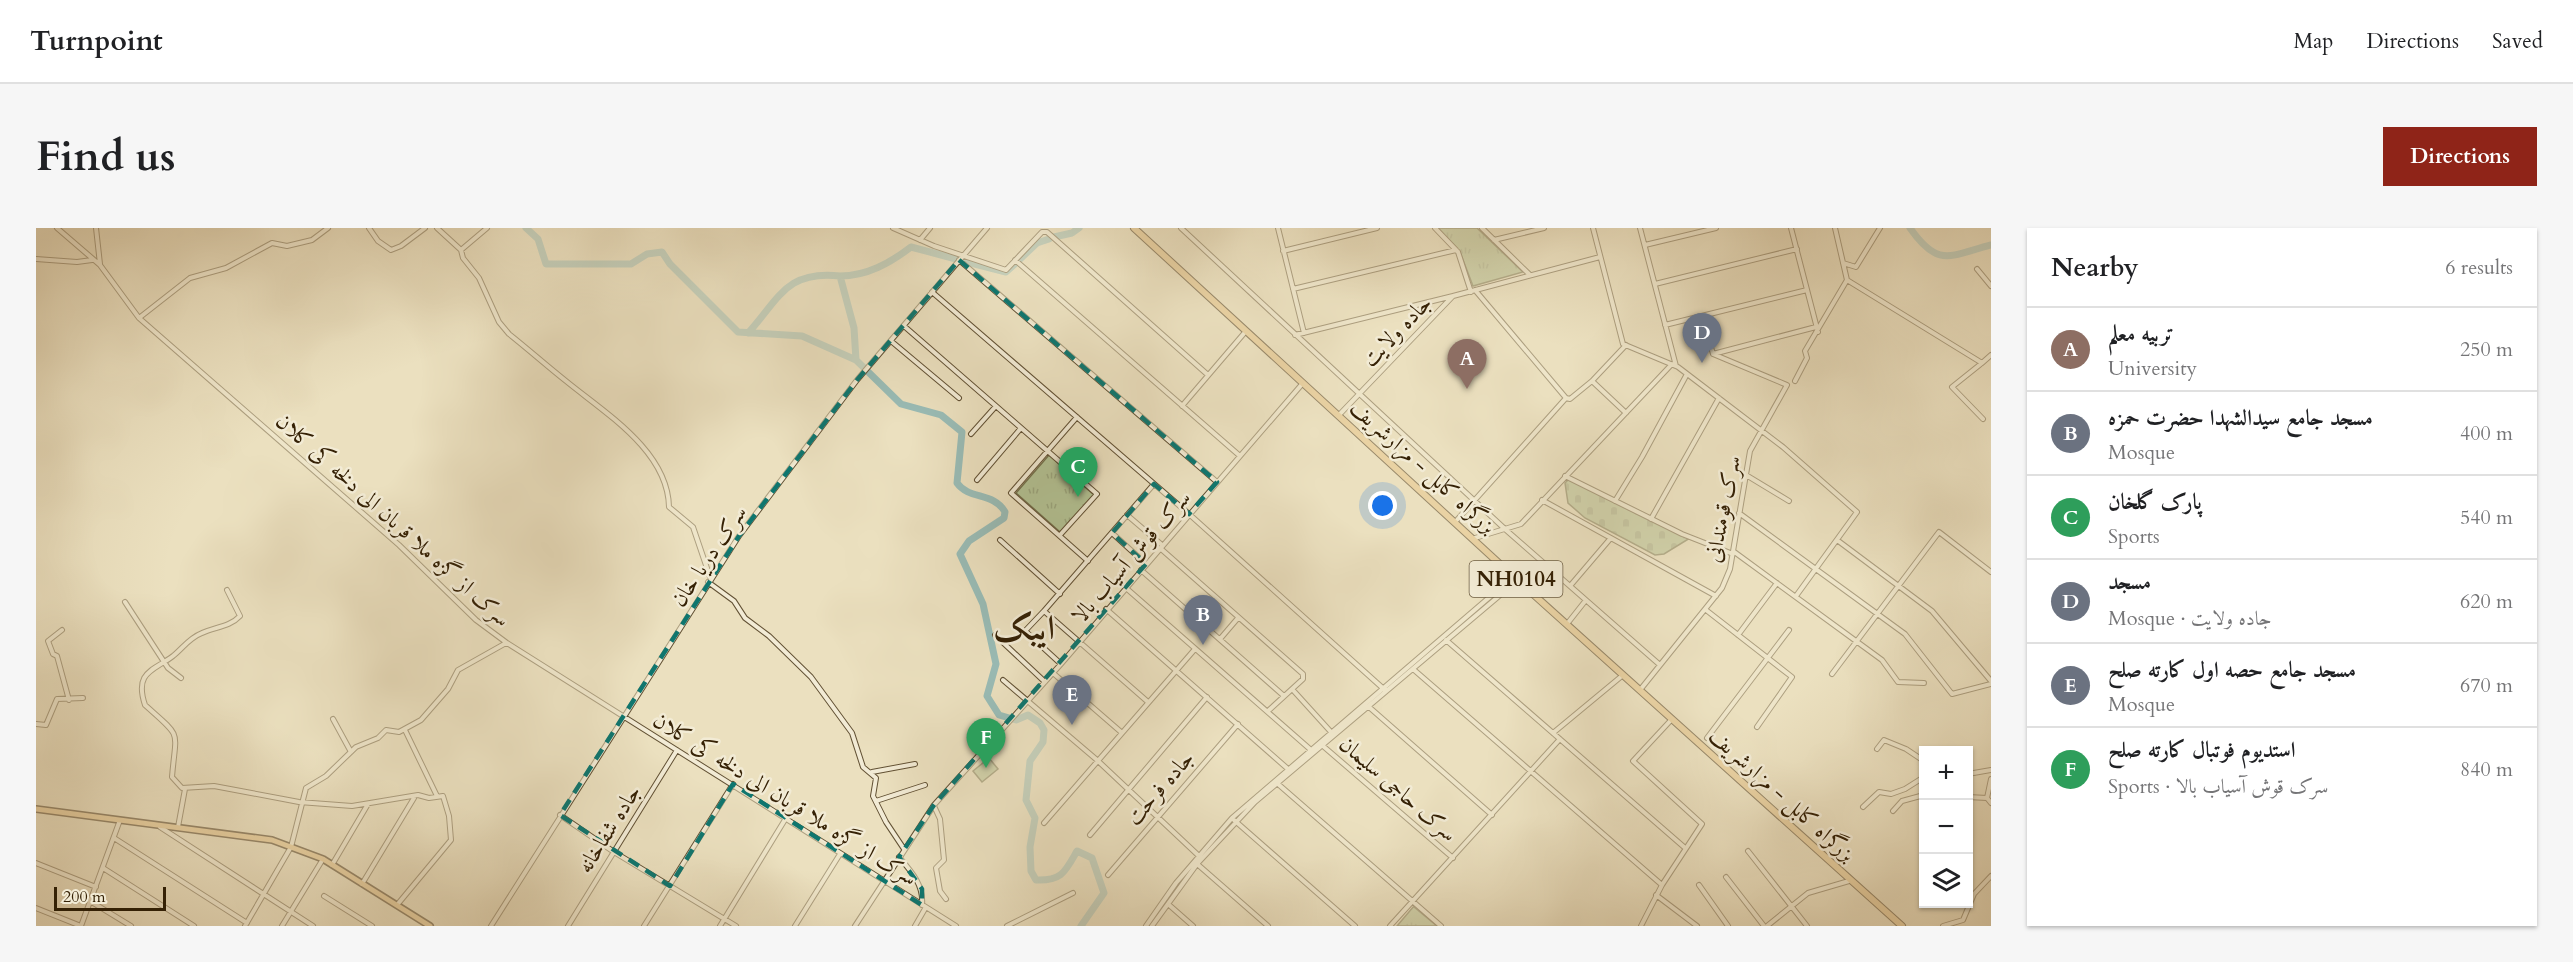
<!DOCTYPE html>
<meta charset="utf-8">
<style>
:root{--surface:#fff;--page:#f6f6f6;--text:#202124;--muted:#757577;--line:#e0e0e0;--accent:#8f2418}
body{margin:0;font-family:Cardo,Amiri,serif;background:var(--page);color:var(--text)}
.controls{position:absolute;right:18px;bottom:18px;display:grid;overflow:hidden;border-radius:0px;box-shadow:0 2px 4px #0004}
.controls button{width:54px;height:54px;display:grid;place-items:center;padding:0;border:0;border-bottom:2px solid var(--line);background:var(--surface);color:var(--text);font:30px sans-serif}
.scale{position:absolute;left:18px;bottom:15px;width:112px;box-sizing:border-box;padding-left:6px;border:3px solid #352105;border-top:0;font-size:16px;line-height:21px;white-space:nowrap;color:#352105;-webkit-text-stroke:4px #f2ebd5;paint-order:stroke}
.you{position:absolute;left:1347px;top:278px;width:21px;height:21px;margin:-15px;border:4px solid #fff;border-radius:50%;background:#1a73e8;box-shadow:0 0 0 9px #1a73e833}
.badge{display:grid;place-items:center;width:39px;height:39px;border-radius:50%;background:var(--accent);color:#fff;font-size:20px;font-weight:700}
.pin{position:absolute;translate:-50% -50px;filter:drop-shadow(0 2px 3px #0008)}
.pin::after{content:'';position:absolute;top:32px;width:21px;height:18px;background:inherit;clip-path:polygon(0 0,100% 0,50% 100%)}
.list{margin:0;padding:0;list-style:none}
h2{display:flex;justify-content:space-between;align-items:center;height:78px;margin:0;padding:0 24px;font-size:26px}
h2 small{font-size:20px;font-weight:400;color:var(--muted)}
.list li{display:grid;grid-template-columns:39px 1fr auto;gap:18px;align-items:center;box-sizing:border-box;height:84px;padding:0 24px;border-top:2px solid var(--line)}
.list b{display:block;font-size:22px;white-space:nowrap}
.list p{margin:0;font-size:20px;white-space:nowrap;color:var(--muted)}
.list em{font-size:20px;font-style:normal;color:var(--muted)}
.icon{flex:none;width:33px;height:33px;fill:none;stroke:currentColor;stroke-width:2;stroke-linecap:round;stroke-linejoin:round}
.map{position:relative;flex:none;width:1955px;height:698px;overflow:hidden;border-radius:0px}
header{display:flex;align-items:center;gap:36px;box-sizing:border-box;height:84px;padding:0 30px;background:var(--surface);border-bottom:2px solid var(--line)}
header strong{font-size:28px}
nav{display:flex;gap:33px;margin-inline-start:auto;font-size:21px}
.intro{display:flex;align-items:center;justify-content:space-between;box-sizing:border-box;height:144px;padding:0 36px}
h1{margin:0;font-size:42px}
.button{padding:15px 27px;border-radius:0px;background:var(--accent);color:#fff;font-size:21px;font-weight:700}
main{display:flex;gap:36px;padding:0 36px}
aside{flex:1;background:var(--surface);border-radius:0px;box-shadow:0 2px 4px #0004}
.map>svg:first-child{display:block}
</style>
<header>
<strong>Turnpoint</strong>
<nav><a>Map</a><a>Directions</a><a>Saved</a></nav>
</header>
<div class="intro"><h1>Find us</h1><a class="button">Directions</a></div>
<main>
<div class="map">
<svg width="1955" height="698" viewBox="0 0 1955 698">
<defs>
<pattern id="grass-tufts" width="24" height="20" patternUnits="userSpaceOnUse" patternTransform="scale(1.5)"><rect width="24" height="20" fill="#b3c395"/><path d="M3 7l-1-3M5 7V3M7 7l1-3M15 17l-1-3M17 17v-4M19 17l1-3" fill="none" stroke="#9ba77f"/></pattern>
<pattern id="cemetery-stones" width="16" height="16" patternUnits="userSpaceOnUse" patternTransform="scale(1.5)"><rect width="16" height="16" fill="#b3c395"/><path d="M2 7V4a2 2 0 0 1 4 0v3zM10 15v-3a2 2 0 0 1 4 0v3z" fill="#9ba77f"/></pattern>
</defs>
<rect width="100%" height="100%" fill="#ebe0bf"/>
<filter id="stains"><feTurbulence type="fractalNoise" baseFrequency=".00333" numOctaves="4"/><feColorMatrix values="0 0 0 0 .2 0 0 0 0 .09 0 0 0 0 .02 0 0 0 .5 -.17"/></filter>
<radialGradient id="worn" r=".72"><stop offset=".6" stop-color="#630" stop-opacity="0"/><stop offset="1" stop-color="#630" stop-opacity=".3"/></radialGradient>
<path fill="url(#grass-tufts)" stroke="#74724d" stroke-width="1.5" d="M1401 0H1441L1487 44 1437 58 1424 24Z
M1013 227 1058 267 1024 304 980 265Z
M1378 678V679L1401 698H1361Z"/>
<path fill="url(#cemetery-stones)" stroke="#74724d" stroke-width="1.5" d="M1533 251 1654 310 1628 326 1619 327 1549 290 1532 275 1529 255Z"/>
<path fill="#b3c395" stroke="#74724d" stroke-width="1.5" d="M953 530 962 541 946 554 937 543Z"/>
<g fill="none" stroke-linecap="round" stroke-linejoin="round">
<path stroke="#99bcb6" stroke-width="7" d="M490 0 502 11 510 36H595L611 26 626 24 634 36 702 104 766 108 820 132 865 176 905 187 926 204 921 255C933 272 958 264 969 284L968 290 933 313 924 326 947 376 960 436 951 468 963 487 980 492 992 487 1004 495 1008 502 1007 514 994 533 990 572 999 590 994 619 995 643 1000 652C1026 653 1029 644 1041 623L1056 630 1068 665 1045 698
M1874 0C1902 40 1913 28 1955 17
M1018 9 1036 5 1043 0
M927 33 970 44 979 36
M982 33 1001 15 1013 11
M804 48C831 48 854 35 875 19L920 31
M712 105C743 71 750 42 804 48L818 100 820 132"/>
<defs>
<path id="minor" d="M21 0 64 37 103 90 363 317 440 392 471 415 920 698
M60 0 64 36
M333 0 342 13 355 22 365 18 389 0
M401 0 425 22 427 30 443 50 463 94 473 106C492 121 511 138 530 153 569 185 632 223 633 279L657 299 674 349
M857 0 898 18 970 42 1006 4H1011L1172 147
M1145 0 1470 302 1624 437
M1242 0 1268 105
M1399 0 1422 24 1435 64
M1446 0 1494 47
M1557 0 1587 116 1642 139 1747 219 1821 284 1760 368
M1604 0 1640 138
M1755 0 1782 104
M1799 0 1811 52 1946 135 1916 159 1947 191
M884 12 894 0
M1458 12 1508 0
M1609 17 1680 0
M425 22 451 0
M1247 23 1341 0
M0 31 41 34 56 32
M923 32 1181 254
M979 32 1204 228
M1807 35 1820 39 1844 0
M1941 41 1955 58
M1619 56 1761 21
M1257 61 1420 22
M896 64 1153 286 1350 463
M103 90 154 50 190 40 236 15 251 18 276 12 292 0
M1629 97 1771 62
M868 98 1061 266 1024 307
M1259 107 1417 68
M855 113 923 170
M1677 126 1780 99
M1946 135 1955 127
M1556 153 1590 185
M1759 153 1771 130 1769 123 1811 52
M1530 170 1534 171 1556 153 1590 117
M1146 178 1210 103
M1303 187 1417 68 1564 29
M1041 189 975 265 1052 333
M935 206 960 178
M1710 247 1753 273
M1529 248 1646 306 1697 326
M941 252 985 200
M1506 272 1680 368
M1579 273 1606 229 1651 146
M1703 285 1869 406 1916 466 1955 456
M1091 287 1126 317
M1615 291 1683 170
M1420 293 1530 170 1439 62
M1076 305 1110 336
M1439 310 1485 296 1636 136
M964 312 1024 366
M1801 312 1896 383 1955 453
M1124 320 1267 446V451L1232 483
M1697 323 1846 432 1862 454 1888 455
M1105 342 1248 468
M672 354 698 373 709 390 733 408 775 449 816 505 827 539 840 550 837 568 850 594 868 621
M1534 358 1574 311
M1090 360 1275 522
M191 362 204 388C194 399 178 399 166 405 153 410 147 420 137 428 117 443 98 444 109 477 147 511 140 500 136 549L146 560 178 558 263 574 316 578 382 567 393 570 407 568 413 588 415 612 361 677
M89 374 132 440 145 450
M1070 381 1252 541
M1670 382 1756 449 1721 499
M1008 383 1118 256
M1531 396 1550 372
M26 402 12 413 17 426 21 428 33 472
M959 407 1009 454
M1702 407 1741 355
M1184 411 1202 390
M1410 412 1648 619
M1025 436 989 403 1008 383 1112 474
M1377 441 1626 657
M1017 445 1085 504
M1796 446 1903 304 1955 344
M967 452 1061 532 1163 628
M1256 461 1295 504
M1604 462 1686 360 1694 341 1714 223 1751 157 1677 126 1666 88
M1333 479 1456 587
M297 491 315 524
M0 496 10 497 21 471 47 470
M369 502 401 568
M1517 505 1587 447
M1671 510 1753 402
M1287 518 1417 630
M1841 521 1848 512 1870 521 1888 533
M836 544 879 536
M1932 546 1955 542
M1955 551 1951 570 1955 575
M1242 556 1405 698
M1932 569 1951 570
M840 573 889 557
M898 578 904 591 908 632 900 640 904 663 910 671
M1827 579 1843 564 1855 566 1869 561 1888 549
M1857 583 1866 573 1888 567
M524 587 578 624 700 698
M1198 592 1319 698
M1008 595 1159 421
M124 599 277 698
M142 599 149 561
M1054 607 1171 469
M78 610 211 695
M1712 623 1771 698
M863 629C875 643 888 657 886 677
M0 635 60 659
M1160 635 1232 698
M296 637 332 576
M67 640 158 698
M1072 647 1202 496
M1690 649 1728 698
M326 656 378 570
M1663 657 1692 698
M1620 667 1661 698
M288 668 336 698
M54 673 95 698
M1132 676 1157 698
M0 680 45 698
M45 698 84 592
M209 698 255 619 270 560 290 548 320 519 342 510 350 502 363 504 385 492 412 461 422 442 470 415
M246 698 287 631
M455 698 703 308 821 152 951 0
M532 698 641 522
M608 698 697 556
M684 698 750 590
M759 698 804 626
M819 698 898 577 1025 436 1267 155
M879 698 890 679
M971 698 1037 665
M1110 698 1140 655 1196 590 1477 349
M1116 698 1161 636 1219 574 1469 363 1480 358 1482 353
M1354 698 1524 511
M1605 698 1626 657 1666 596 1597 533 1636 491
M1731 698 1772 665 1813 653
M1907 698 1927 692 1938 666 1955 648"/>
<path id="major" d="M0 581 236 612 287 631 394 698"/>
<path id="highway" d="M1098 0 1478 349 1866 698"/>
</defs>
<use href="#minor" stroke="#625134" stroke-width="6"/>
<use href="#major" stroke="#352105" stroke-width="8"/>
<use href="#highway" stroke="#352105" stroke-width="8"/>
<use href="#minor" stroke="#f2ebd5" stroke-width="4"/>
<use href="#major" stroke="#e6c080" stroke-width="5"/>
<use href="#highway" stroke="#e6c080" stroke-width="6"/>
</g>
<path d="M0 0H1955V698H0ZM923 32 1181 254 1153 286 1118 256 1076 305 1110 336 898 577 863 629 886 661V677L697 556 634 658 524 587 703 308 821 152Z" fill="#ebe0bf" fill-opacity=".55" fill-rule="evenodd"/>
<path fill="none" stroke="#0f766e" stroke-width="4.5" stroke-dasharray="12 8" stroke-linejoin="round" d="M923 32 1181 254 1153 286 1118 256 1076 305 1110 336 898 577 863 629 886 661V677L697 556 634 658 524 587 703 308 821 152Z"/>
<g text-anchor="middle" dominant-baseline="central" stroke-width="5" stroke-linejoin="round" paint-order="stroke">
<rect fill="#f2ebd5" stroke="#6e5e43" stroke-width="1.5" x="1433.5" y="333" width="93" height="36" rx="4.5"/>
<g font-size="21" font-weight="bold" fill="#352105">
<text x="1480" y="351">NH0104</text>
</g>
<g font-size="22" fill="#352105" stroke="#f2ebd5">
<text transform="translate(1361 103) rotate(-46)">جاده ولایت</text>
<text transform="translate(1387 239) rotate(42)">بزرگراه کابل - مزارشریف</text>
<text transform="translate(1687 281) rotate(-79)">سرک قومندانی</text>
<text transform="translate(357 292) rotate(42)">سرک از گزه ملا قربان الی دلخه کی کلان</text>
<text transform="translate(673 328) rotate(-56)">سرک دریا خان</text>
<text transform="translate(1095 329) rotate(-49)">سرک قوش آسیاب بالا</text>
<text transform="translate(1124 560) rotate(-49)">جاده فرحت</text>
<text transform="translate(1362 561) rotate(41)">سرک حاجی سلیمان</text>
<text transform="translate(1746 567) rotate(42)">بزرگراه کابل - مزارشریف</text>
<text transform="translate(749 571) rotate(32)">سرک از گزه ملا قربان الی دلخه کی کلان</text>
<text transform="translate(573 601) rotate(-58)">جاده شفاخانه</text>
</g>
<g font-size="34" font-weight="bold" fill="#352105" stroke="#f2ebd5">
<text x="988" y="400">ایبک</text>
</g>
</g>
<rect width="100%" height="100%" filter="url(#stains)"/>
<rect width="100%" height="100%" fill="url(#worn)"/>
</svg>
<div class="controls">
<button>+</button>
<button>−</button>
<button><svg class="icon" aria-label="layers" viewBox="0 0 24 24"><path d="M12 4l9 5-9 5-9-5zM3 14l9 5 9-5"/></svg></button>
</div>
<div class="scale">200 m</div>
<div class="you"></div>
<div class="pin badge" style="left:1431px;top:161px;background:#8d6e63">A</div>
<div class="pin badge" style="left:1167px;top:417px;background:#6b7280">B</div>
<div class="pin badge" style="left:1042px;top:269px;background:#2e9e5b">C</div>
<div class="pin badge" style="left:1666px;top:135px;background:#6b7280">D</div>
<div class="pin badge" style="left:1036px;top:497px;background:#6b7280">E</div>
<div class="pin badge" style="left:950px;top:540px;background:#2e9e5b">F</div>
</div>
<aside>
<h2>Nearby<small>6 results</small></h2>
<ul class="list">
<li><span class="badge" style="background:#8d6e63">A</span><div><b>تربیه معلم</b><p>University</p></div><em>250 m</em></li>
<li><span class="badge" style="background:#6b7280">B</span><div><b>مسجد جامع سیدالشهدا حضرت حمزه</b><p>Mosque</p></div><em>400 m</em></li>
<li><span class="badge" style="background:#2e9e5b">C</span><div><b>پارک گلخان</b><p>Sports</p></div><em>540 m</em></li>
<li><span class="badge" style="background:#6b7280">D</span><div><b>مسجد</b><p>Mosque · جاده ولایت</p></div><em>620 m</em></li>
<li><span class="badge" style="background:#6b7280">E</span><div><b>مسجد جامع حصه اول کارته صلح</b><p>Mosque</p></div><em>670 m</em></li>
<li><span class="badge" style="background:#2e9e5b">F</span><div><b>استدیوم فوتبال کارته صلح</b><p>Sports · سرک قوش آسیاب بالا</p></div><em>840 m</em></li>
</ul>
</aside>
</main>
